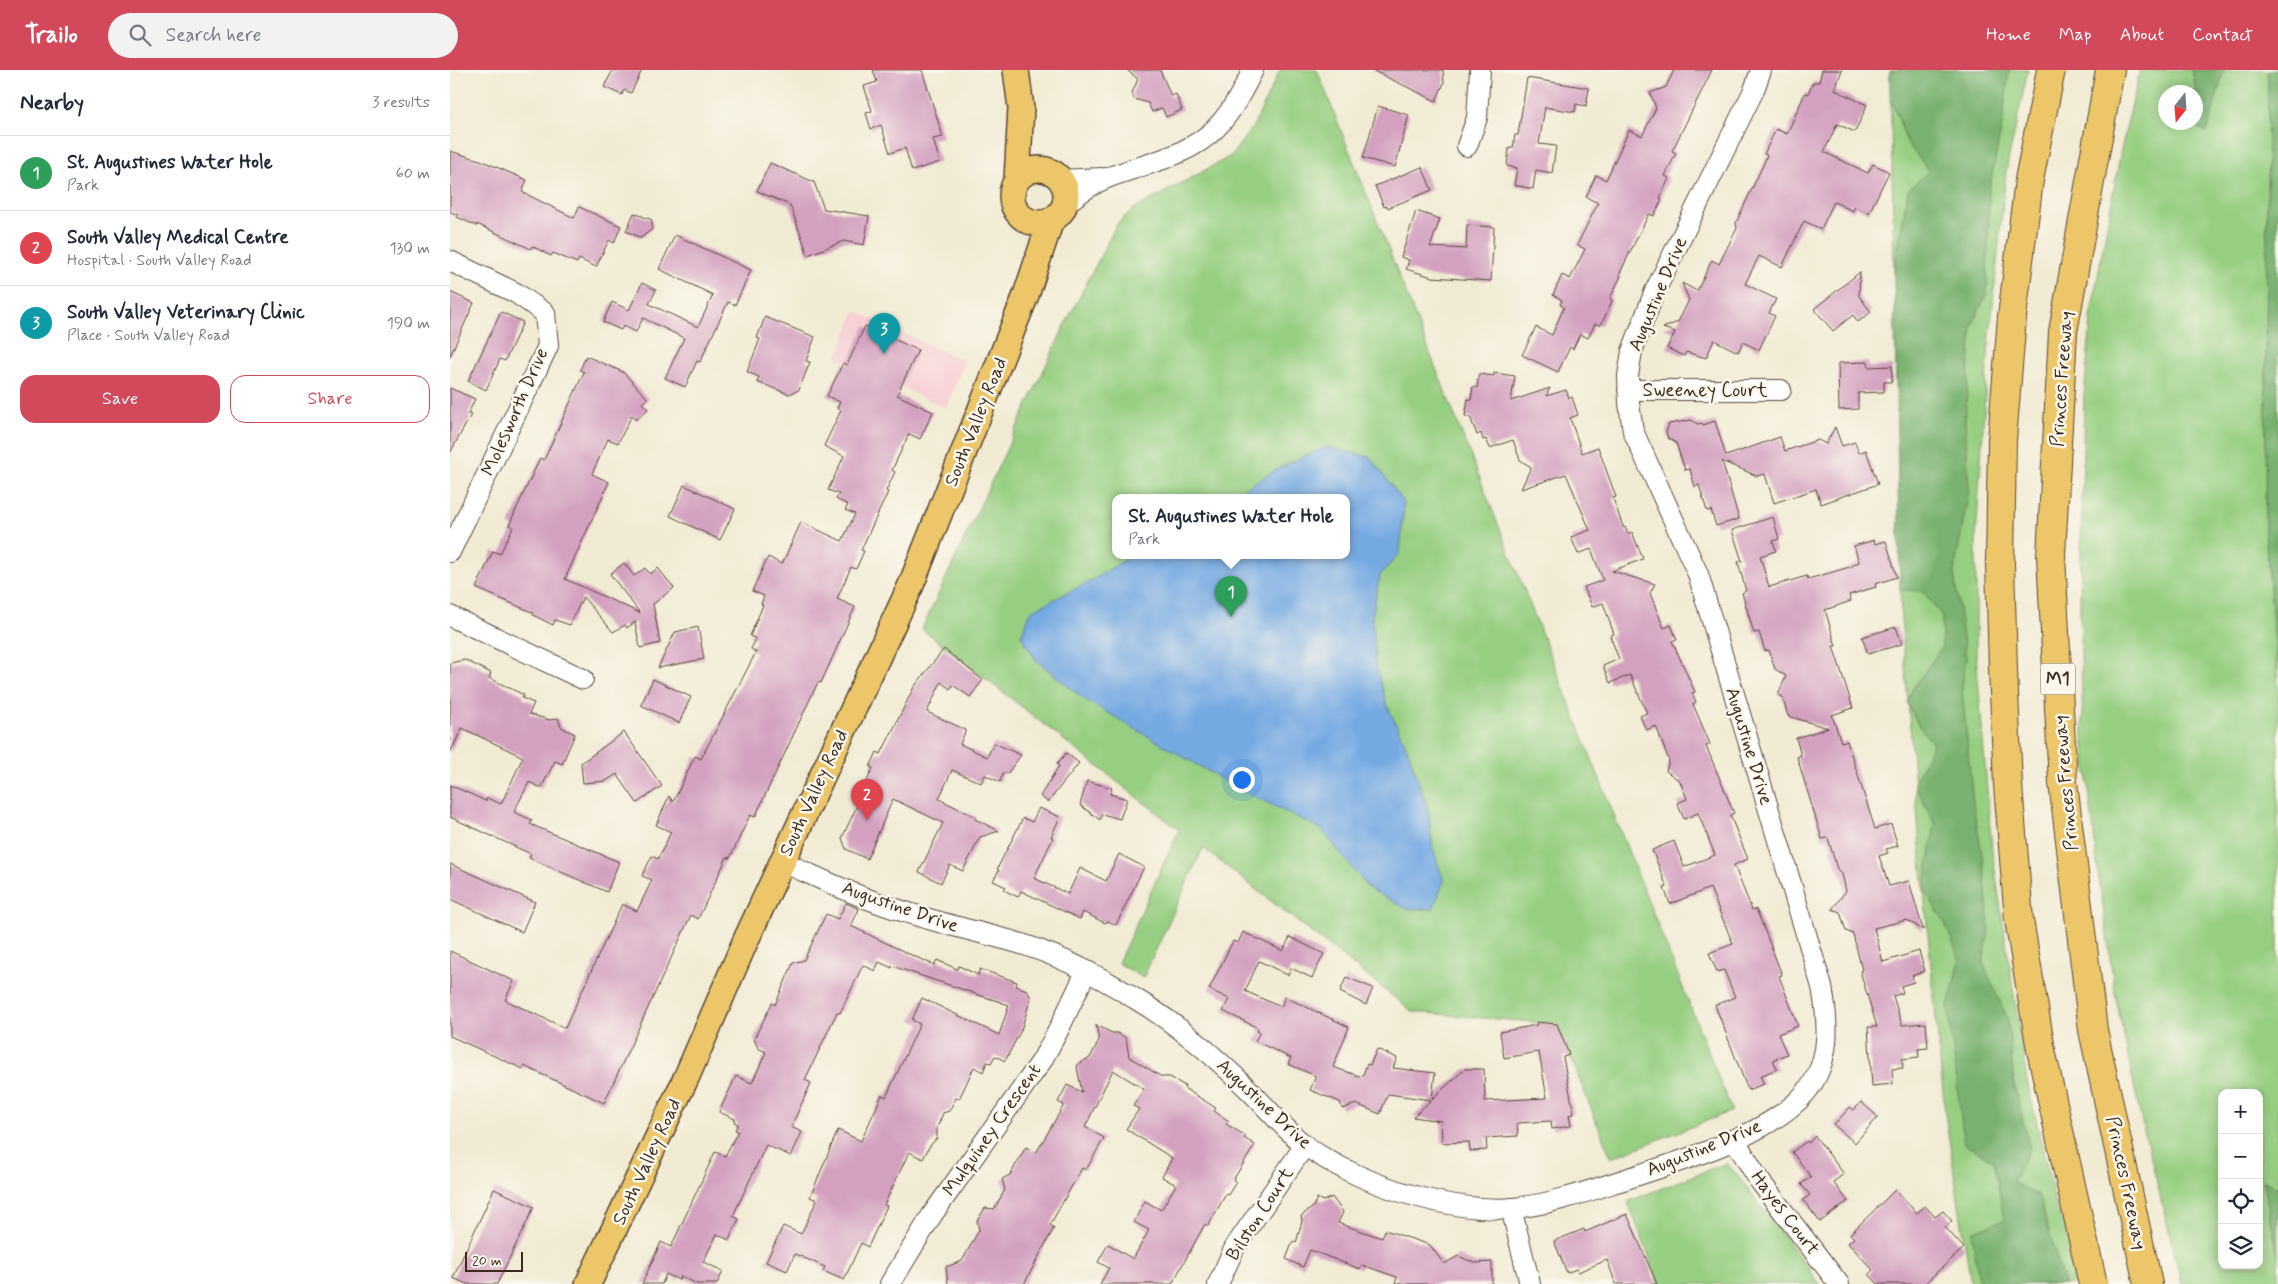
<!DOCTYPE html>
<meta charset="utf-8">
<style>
:root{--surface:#fff;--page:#f2f2f3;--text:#1f2937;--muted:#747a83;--line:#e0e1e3;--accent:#d1495b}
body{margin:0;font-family:Mynerve,sans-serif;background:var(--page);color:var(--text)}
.controls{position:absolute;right:15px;bottom:15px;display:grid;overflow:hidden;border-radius:10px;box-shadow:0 2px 12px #0003}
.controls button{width:45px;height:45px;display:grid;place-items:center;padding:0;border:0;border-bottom:1px solid var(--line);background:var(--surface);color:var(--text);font:25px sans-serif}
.compass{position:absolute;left:1708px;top:15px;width:45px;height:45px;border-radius:50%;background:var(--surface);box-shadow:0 2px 12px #0003;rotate:197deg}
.scale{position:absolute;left:15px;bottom:12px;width:58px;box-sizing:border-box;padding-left:5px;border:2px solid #3b2a1e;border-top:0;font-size:14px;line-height:18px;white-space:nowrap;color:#3b2a1e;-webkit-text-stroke:4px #fbf7ec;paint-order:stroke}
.you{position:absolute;left:791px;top:709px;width:18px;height:18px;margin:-12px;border:4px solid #fff;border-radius:50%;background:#1a73e8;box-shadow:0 0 0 8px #1a73e833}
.badge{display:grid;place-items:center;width:32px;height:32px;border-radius:50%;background:var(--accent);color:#fff;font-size:16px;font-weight:700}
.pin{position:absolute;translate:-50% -41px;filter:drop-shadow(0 1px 2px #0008)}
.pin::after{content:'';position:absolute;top:26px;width:18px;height:15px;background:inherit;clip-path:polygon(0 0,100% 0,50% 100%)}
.popup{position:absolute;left:662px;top:424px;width:238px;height:65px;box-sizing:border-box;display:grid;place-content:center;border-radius:10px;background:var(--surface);filter:drop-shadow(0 1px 4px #0005);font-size:16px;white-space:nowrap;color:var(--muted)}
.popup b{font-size:19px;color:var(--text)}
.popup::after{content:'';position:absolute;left:50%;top:100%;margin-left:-10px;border:10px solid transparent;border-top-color:var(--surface)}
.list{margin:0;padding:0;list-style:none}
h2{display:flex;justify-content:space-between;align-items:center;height:65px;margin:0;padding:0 20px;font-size:21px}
h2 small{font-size:16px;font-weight:400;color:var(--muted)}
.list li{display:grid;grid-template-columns:32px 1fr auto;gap:15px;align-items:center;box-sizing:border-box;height:75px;padding:0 20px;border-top:1px solid var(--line)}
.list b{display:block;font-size:19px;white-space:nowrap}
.list p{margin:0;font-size:16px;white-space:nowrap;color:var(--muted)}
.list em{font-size:16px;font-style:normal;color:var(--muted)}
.actions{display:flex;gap:10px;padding:15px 20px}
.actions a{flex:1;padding:11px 0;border:1px solid var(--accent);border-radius:15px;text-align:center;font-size:18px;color:var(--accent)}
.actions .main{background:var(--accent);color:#fff}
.icon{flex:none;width:28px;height:28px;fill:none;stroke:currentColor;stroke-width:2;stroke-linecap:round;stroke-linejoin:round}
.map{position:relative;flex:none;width:1828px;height:1214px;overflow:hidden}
header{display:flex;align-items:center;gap:30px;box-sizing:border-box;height:70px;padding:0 25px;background:var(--accent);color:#fff}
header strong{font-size:24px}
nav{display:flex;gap:28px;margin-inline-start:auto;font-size:18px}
.search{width:350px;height:45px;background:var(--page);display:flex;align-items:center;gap:12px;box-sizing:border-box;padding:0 18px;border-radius:28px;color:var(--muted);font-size:19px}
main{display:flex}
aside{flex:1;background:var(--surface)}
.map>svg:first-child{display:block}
</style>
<header>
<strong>Trailo</strong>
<div class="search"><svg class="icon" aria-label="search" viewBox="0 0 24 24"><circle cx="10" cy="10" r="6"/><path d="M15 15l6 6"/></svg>Search here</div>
<nav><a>Home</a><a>Map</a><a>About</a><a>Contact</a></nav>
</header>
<main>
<aside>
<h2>Nearby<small>3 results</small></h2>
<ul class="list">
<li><span class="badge" style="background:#2e9e5b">1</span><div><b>St. Augustines Water Hole</b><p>Park</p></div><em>60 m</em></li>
<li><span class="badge" style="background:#e0444e">2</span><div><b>South Valley Medical Centre</b><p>Hospital · South Valley Road</p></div><em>130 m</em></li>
<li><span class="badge" style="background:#0f9aa8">3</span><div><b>South Valley Veterinary Clinic</b><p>Place · South Valley Road</p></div><em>190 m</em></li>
</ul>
<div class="actions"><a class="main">Save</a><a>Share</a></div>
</aside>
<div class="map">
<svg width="1828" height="1214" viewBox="0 0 1828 1214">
<rect width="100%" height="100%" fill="#fbf7ec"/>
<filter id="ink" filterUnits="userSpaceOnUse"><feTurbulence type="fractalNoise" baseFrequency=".02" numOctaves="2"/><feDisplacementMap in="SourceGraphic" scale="10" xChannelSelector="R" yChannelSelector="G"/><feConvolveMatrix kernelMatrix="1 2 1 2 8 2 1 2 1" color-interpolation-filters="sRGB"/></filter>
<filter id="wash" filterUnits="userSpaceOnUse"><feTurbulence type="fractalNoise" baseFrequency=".0096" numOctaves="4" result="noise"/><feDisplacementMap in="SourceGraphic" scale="20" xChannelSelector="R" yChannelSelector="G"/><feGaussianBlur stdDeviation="1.12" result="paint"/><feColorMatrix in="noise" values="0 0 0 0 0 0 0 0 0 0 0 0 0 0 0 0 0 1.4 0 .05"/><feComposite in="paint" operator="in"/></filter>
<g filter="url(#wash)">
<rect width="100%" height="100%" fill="#f1ebd4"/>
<path fill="#f7cfd4" d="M405 241 515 291 496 338 387 287Z"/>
<path fill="#97cf82" stroke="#697c50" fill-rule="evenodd" d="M830 0H867L1282 1041 1161 1088 1107 954 963 942 753 778 693 908 668 893 729 760 472 559 617 251 667 154 682 140 781 86 805 53ZM666 428H896V486H666Z
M1440 0H1578L1556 101 1537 295 1526 468V584L1542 781 1577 1010 1604 1128 1618 1167 1629 1214H1521L1495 1043 1472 801 1451 548Z
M1690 0H1818L1815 461 1828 607V1118L1813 1111 1828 1185V1214H1732L1689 1040 1665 923 1648 801 1633 667 1630 537 1634 326 1642 238 1671 80ZM1716 22H1746V52H1716ZM1772 1023H1809V1195H1772Z
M1276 1093 1284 1101 1370 1214H1210L1178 1133 1179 1131Z"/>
<path fill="#79b270" stroke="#5a6e47" d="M1440 0H1559L1553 49 1539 120 1537 223 1522 255 1515 348 1519 420 1504 503 1516 589 1512 618 1523 734 1534 795 1539 860 1533 893 1558 950 1564 1015 1580 1079 1563 1112 1589 1126 1614 1214H1546L1529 1211 1522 1162 1554 1150 1544 1091 1514 1074 1498 935 1510 891 1495 853 1474 820 1485 754 1464 713 1483 674 1468 655 1457 632 1463 618 1492 577V546L1473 521 1450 520 1444 200 1458 120 1479 101 1457 73 1440 26Z
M1742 0H1774L1757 62 1740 55V53L1746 52 1747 26Z
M1818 0H1828V607L1815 461Z
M1813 1110 1828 1118V1185Z"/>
<path fill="#75a9e2" stroke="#586a80" d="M875 377 920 387 954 432 950 483 930 505 922 547 926 596 937 635 957 678 978 739 983 779 994 811 983 839H957L918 818 871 759 787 718 634 629 586 590 571 566 581 541 641 511 681 486H896V428H778L833 396Z"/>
<g id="blocks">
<path fill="#d3a0c0" d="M163 0H192L181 23 174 20 172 25 154 17Z
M423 0H472L493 67 483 69 490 92 462 101 455 78 440 83 431 55 421 59 416 43 422 41 414 16 427 12Z
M677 0H710L721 26 726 24 732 40 716 47 712 38 702 42 698 33 684 29 682 23 688 9Z
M922 0H993L994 13 986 31Z
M1224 0H1262L1222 81 1226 83 1215 106 1219 108 1210 128 1212 129 1204 146 1199 144 1182 178 1169 205 1171 206 1160 228 1162 231 1151 255 1145 254 1138 268 1130 264 1123 279 1120 277 1108 302 1072 285 1086 257 1102 265 1114 237 1110 235 1112 230 1103 225 1112 205 1120 209 1135 179 1127 175 1148 133 1136 127 1146 105 1156 110 1179 60 1192 66 1206 38 1200 23 1216 17Z
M1372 0H1392L1385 20 1417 35 1405 62 1387 54 1374 82 1418 103 1423 94 1439 102 1419 143 1405 137 1403 141 1384 132 1371 159 1354 151 1332 197 1309 186 1295 214 1326 229 1319 243 1325 246 1309 280 1293 272 1288 282 1264 270 1256 288 1236 282 1234 286 1217 278 1225 262 1213 258 1228 252 1239 230 1232 213 1247 221 1262 190 1269 194 1287 158 1286 153 1313 95 1317 85 1314 84 1326 59 1337 64 1355 23 1358 24 1363 12H1369Z
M1077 8 1139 18 1136 36 1126 34 1125 42 1095 37 1089 74 1106 76 1102 103 1086 100 1083 119 1064 115 1067 98 1057 96 1059 78H1063L1065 65H1068Z
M928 36 959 45 945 97 913 88Z
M0 81 30 90 77 110 72 122 124 148 129 137 171 156 164 173 159 170 146 197 129 189 127 193 103 183 101 186 82 176 81 179 27 154V156L7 147 8 145 0 142Z
M320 93 364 112 374 139 419 146 414 175 394 171 358 185 340 135 307 121Z
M972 97 982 120 938 138 937 136 934 137 925 116Z
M966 141 990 149 980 177 1016 179 1017 155 1044 157 1041 211 982 207 956 199 959 190 951 187Z
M184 143 202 150V159L191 168 176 161Z
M225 165 301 200 285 235 278 232 250 292 247 291 235 317 215 308 234 268 193 248 186 262 173 256 171 260 153 252 162 232 179 240 192 213 206 220 199 234 248 257 263 225 209 199Z
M1410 202 1409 226 1421 242 1408 252 1403 245 1383 261 1364 239Z
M0 222 24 233 0 286Z
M51 242 73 252 55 291 50 289 36 320 18 311Z
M315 247 365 267 356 291 360 292 349 320 339 324 307 312 309 307 297 302 310 269 307 268Z
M415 256 468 280 447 325 483 342 470 369 459 364 442 400 445 402 436 421 438 422 411 480 414 481 406 499 401 497 387 529 405 537 371 613 368 612 305 747 300 745 280 788 277 787 248 849 241 845 154 1033 74 996 73 999 0 966V881L64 911 55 930 115 958 172 834 187 841 202 810 192 806 202 786 208 789 221 762 206 755 219 726 223 732 245 686 251 689 306 582 301 579 306 569 300 566 313 535 311 534 314 526 302 521 318 487 332 494 351 452 392 471 405 444 395 440 398 435 386 429 389 424 378 420 394 386 374 376 391 340 387 338 390 332 377 326 393 293 397 295Z
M136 286 173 302 198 329 192 333 198 339 186 350 182 345 168 373 158 369 142 404 159 412 115 509 190 543 160 504 174 493 184 506 195 498 200 504 208 498 224 518 203 534 210 573 190 578 185 552 177 558 175 555 163 562 133 527 120 555 105 550 103 555 83 545 84 543 26 518 43 481 50 484 63 457 59 455 90 388 94 390 134 302 130 300Z
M1418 292 1419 297 1442 296V312H1434V322L1408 323V339L1389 340 1388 293Z
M1044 303 1065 306 1061 331 1100 318 1096 326 1116 320 1119 328 1122 327 1128 345 1120 348 1132 383 1148 377 1166 427 1163 428 1173 457H1175L1178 464 1182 462 1193 489 1162 501 1205 514 1200 523 1209 546 1214 558 1221 555 1227 570 1222 571 1245 622 1242 623 1246 632 1243 634 1260 674 1256 676 1284 743 1280 745 1298 789 1284 795 1302 840 1306 839 1313 856 1332 905 1329 906 1348 956 1328 964 1337 984 1323 990 1327 999 1310 1006 1314 1014 1298 1020 1265 935 1285 927 1274 900 1267 902 1259 883 1283 874 1260 818 1220 834 1214 818 1217 817 1202 780 1224 771 1234 797 1265 785 1248 743 1234 749 1227 733 1237 729 1230 711 1216 701 1219 691 1206 656 1196 660 1190 646 1197 643 1180 605 1160 613 1153 596 1169 589 1160 566 1164 564 1153 533 1142 537 1134 517 1153 510 1141 479 1128 484 1121 467 1140 460 1116 404 1071 419 1081 397 1070 390 1063 370 1040 378 1036 369 1033 370 1031 363 1027 365 1020 347 1015 346 1018 329 1021 330 1023 317 1027 318 1029 304 1044 306Z
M0 318 25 329 18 344 21 345 0 383Z
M1241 350 1248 354 1252 353 1253 355 1265 351 1276 386 1330 367 1335 381 1368 370 1376 374 1385 357 1392 376 1405 372 1409 383 1416 380 1428 414 1371 434 1366 419 1324 433 1315 404 1307 406 1272 391 1289 449 1266 456 1261 440 1257 441 1249 415 1245 417 1240 399 1235 400 1226 373 1218 368 1216 362 1219 354Z
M234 415 285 439 270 470 220 446Z
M1323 447 1329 469 1323 471 1326 481 1310 486 1319 517 1357 506 1358 509 1400 497 1409 492 1404 476 1424 470 1425 474 1436 471 1447 507 1425 514 1426 517 1399 525 1401 531 1375 540 1386 576H1383L1403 638 1382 645 1391 672 1397 671 1425 759 1441 754 1448 776 1436 779 1438 783 1429 786 1439 816 1459 811 1473 860 1457 850 1424 858 1433 892 1469 881 1475 901 1462 906 1464 912 1451 916 1453 923 1443 926 1452 955 1476 953 1478 978 1468 979 1469 987 1452 989 1453 998 1442 999 1443 1014 1422 1016 1418 957H1427L1410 901 1412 900 1403 864 1396 861 1390 842 1382 839 1396 821 1392 804 1387 799 1378 768 1372 769 1347 687 1351 685 1346 668 1378 658 1338 646 1332 626 1328 625 1336 606 1325 599 1319 580 1315 581 1309 562 1304 563 1292 523 1296 521 1288 492 1292 491 1282 460Z
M248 557 254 589 208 598 225 562Z
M1446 557 1452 574 1418 584 1412 567Z
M494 579 533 610 520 627 503 615 500 619 491 612 477 642 516 660 510 674 537 687 544 673 571 685 557 704 553 703 550 712 535 705 531 713 502 700 489 729 526 747 525 749 549 761 530 767 513 801 500 795 491 813 469 802 493 753 443 729 417 789 396 779 392 768 418 712 417 711 423 698 420 697 427 682 431 684 464 617Z
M15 590 41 603 39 608 74 625 72 628 84 633 79 644 100 650 108 648 111 657 125 664 112 694 105 691 91 718 79 712 64 742 82 750 80 754 169 792 157 822 79 788 81 784 0 747V715L36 731 37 728 51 734 73 687 12 658 0 683V593Z
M203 609 241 627 229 653 191 635Z
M174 662 212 716 187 733 167 704 156 711 133 713 131 693Z
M616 683 629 693 598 732 590 726 609 696 607 694Z
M637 711 662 718 660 724 677 729 670 749 652 744 650 750 630 735Z
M589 738 610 747 601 767 603 768 584 808 618 824 630 798 656 811 669 784 694 797 666 855 658 851 655 853 633 842 630 849 571 821 568 827 554 820 556 817 543 811 549 800 547 799 573 748 582 752Z
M0 794 85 832 72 862 0 829Z
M396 833 409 839 401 856 457 883 484 895 487 890 507 899 509 896 528 905 530 899 567 912 566 916 577 920 581 928 571 960 555 991 545 986 541 993 537 992 533 1002 524 997 509 1029 506 1028 499 1041 493 1043 487 1058V1068L479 1077 473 1089 459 1082 434 1135 437 1136 418 1177 411 1173 394 1210 373 1201 375 1197 345 1184 337 1201 316 1192 333 1156 351 1164 367 1130 360 1127 388 1060 411 1071 432 1025 436 1027 470 954 462 950 472 928 549 965 559 935 442 896V898L429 892 425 901 413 895 390 943 387 942 355 1010 361 1013 341 1057 352 1062 341 1086 316 1075 283 1146 289 1149 279 1170 267 1164 253 1192 273 1201 267 1214H247L231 1206 229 1210 216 1204 212 1214H192L211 1172 221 1177 265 1082 275 1086 288 1061 285 1060 288 1054 284 1052 285 1049 269 1042 286 1006 302 1013 316 982 308 978 304 969 322 933 325 935 343 893 354 890 376 844 388 849Z
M793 862 833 881 840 867 874 884 862 908 841 898 838 905 809 891 795 921 831 937 835 927 899 957 883 997 912 1007 917 994 920 995 927 979 947 988 943 998 985 1003 982 1029 1015 999H1034L1035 1031 1097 1028 1089 982 1054 988 1050 962 1087 955 1086 952 1107 954 1119 985 1113 987 1124 1044 1119 1045 1121 1056 1102 1059 1101 1051 1067 1053 1068 1066 1036 1068 1037 1080 1020 1081 1019 1072 992 1073 991 1051 963 1047 981 1030 938 1024 930 1044 906 1034 892 1039 890 1032 860 1020 866 1006 838 994 841 988 805 971 810 962 807 961 808 958 773 941 779 929 759 919 783 871 788 873Z
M896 907 923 918 916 935 890 922Z
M646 955 662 963H667L676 968 679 987 712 1007H720L735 1016 734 1018 766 1038 764 1041 779 1051 776 1054 796 1066 794 1068 805 1075 783 1110 786 1112 778 1125 776 1124 758 1156 755 1154 722 1214H650L659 1198 648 1192 658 1174 683 1189 699 1160 684 1152 695 1131 711 1140 726 1115 712 1107 722 1088 676 1059 689 1039 683 1036 694 1019 663 1000 635 1057 654 1068 636 1100 632 1098 600 1155 604 1158 574 1214H498L496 1197 512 1191 529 1160 527 1151 535 1138 544 1139 555 1120 552 1109 560 1105 576 1077 586 1083 614 1035 608 1032 617 1015 632 1022 627 997 629 993 640 988 649 970Z
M1411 1032 1428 1047 1405 1073 1384 1055 1400 1037 1404 1040Z
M1365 1066 1394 1104 1383 1112 1398 1131 1370 1152 1353 1130 1360 1125 1351 1114 1361 1107 1342 1082 1357 1071 1359 1073Z
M44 1119 84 1137 47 1214H17L3 1208Z
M1445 1120 1467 1143 1475 1136 1485 1147 1493 1141 1502 1151 1495 1157 1514 1178 1474 1214H1428L1419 1204 1423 1200 1398 1173 1404 1168 1400 1164Z
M882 1127 893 1142 888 1153 932 1168 935 1160 980 1175 994 1194 1008 1186 1025 1193 1042 1192V1214H945L947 1207 912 1195 910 1199 860 1180 853 1197 836 1189 843 1171 846 1173 852 1151 851 1146 863 1137 867 1128 873 1131Z
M1177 1144 1207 1214H1166L1157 1190 1128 1202 1126 1199 1117 1203 1104 1171 1134 1159 1135 1162Z"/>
</g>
</g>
<g filter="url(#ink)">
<use href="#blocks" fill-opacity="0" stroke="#564739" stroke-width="1"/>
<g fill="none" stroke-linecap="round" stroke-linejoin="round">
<defs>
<path id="minor" d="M1017 76 1027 48 1030 0
M610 110 652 108
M615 134C628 124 642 114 657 108 693 94 738 87 766 58 782 42 793 20 803 0
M0 191 66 223 95 243 98 276 0 482
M1178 320H1331
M0 546 133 609
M333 792C369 808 405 826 443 838 481 851 520 860 558 870 602 882 646 904 684 928 728 954 766 987 802 1023 819 1040 836 1061 856 1076 883 1096 926 1115 958 1124 992 1134 1028 1141 1064 1138 1104 1134 1141 1120 1179 1108 1231 1091 1332 1062 1362 1014 1381 984 1378 951 1372 917L1248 504 1183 361 1179 333 1178 306 1182 281 1205 221 1304 20 1311 0
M1284 1069 1309 1110 1389 1214
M1061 1138 1080 1214
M440 1214 482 1145 591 992 608 961 636 902
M768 1214 785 1177 855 1075"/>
<path id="major" d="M566 0 571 38 567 110
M562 126a27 27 0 1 1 54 0a27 27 0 1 1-54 0Z
M138 1214 237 1006 295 872 461 515 576 225 601 150"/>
<path id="highway" d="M1601 0 1579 110 1562 247 1552 370 1550 494 1553 599 1558 715 1569 850 1591 980 1643 1214
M1660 0 1613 262 1601 486 1613 713 1643 960 1698 1214"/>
</defs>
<use href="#minor" stroke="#564739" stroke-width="22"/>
<use href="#major" stroke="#564739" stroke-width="28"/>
<use href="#highway" stroke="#564739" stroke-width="30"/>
<use href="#minor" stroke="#fff" stroke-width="20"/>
<use href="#major" stroke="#ecc669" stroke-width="25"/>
<use href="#highway" stroke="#ecc669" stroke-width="28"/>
</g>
</g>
<g text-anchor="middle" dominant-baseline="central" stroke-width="5" stroke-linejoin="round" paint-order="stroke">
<rect fill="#fbf7ec" stroke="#75685c" stroke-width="1" x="1590.5" y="593.5" width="35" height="31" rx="4"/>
<g font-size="18" font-weight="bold" fill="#3b2a1e">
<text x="1608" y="609">M1</text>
</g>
<g font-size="19" fill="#3b2a1e" stroke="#fbf7ec">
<text transform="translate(1208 224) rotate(-67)">Augustine Drive</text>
<text transform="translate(1612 309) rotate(-86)">Princes Freeway</text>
<text x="1255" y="320">Sweeney Court</text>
<text transform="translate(65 342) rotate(-66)">Molesworth Drive</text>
<text transform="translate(526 352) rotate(-68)">South Valley Road</text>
<text transform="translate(1299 676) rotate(73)">Augustine Drive</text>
<text transform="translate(1616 713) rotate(-95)">Princes Freeway</text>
<text transform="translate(364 723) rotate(-65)">South Valley Road</text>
<text transform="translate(450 837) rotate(19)">Augustine Drive</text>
<text transform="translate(814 1034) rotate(43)">Augustine Drive</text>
<text transform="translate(542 1060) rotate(-55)">Mulquiney Crescent</text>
<text transform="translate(1254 1078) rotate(-22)">Augustine Drive</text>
<text transform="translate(197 1092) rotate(-65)">South Valley Road</text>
<text transform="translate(1676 1113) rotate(78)">Princes Freeway</text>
<text transform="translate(1335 1143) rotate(53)">Hayes Court</text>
<text transform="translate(810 1144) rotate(-57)">Bilston Court</text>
</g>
</g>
</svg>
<div class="controls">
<button>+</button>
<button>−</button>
<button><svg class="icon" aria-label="locate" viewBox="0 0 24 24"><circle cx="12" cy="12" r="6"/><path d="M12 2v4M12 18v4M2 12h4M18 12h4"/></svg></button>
<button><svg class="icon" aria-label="layers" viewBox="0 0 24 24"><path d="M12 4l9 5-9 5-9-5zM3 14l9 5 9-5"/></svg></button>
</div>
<svg class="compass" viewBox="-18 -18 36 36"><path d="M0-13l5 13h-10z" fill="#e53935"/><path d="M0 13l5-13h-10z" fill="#747a83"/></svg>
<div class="scale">20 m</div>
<div class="you"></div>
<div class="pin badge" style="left:781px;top:547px;background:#2e9e5b">1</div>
<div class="popup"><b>St. Augustines Water Hole</b>Park</div>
<div class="pin badge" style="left:417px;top:750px;background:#e0444e">2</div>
<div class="pin badge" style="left:434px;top:284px;background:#0f9aa8">3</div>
</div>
</main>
